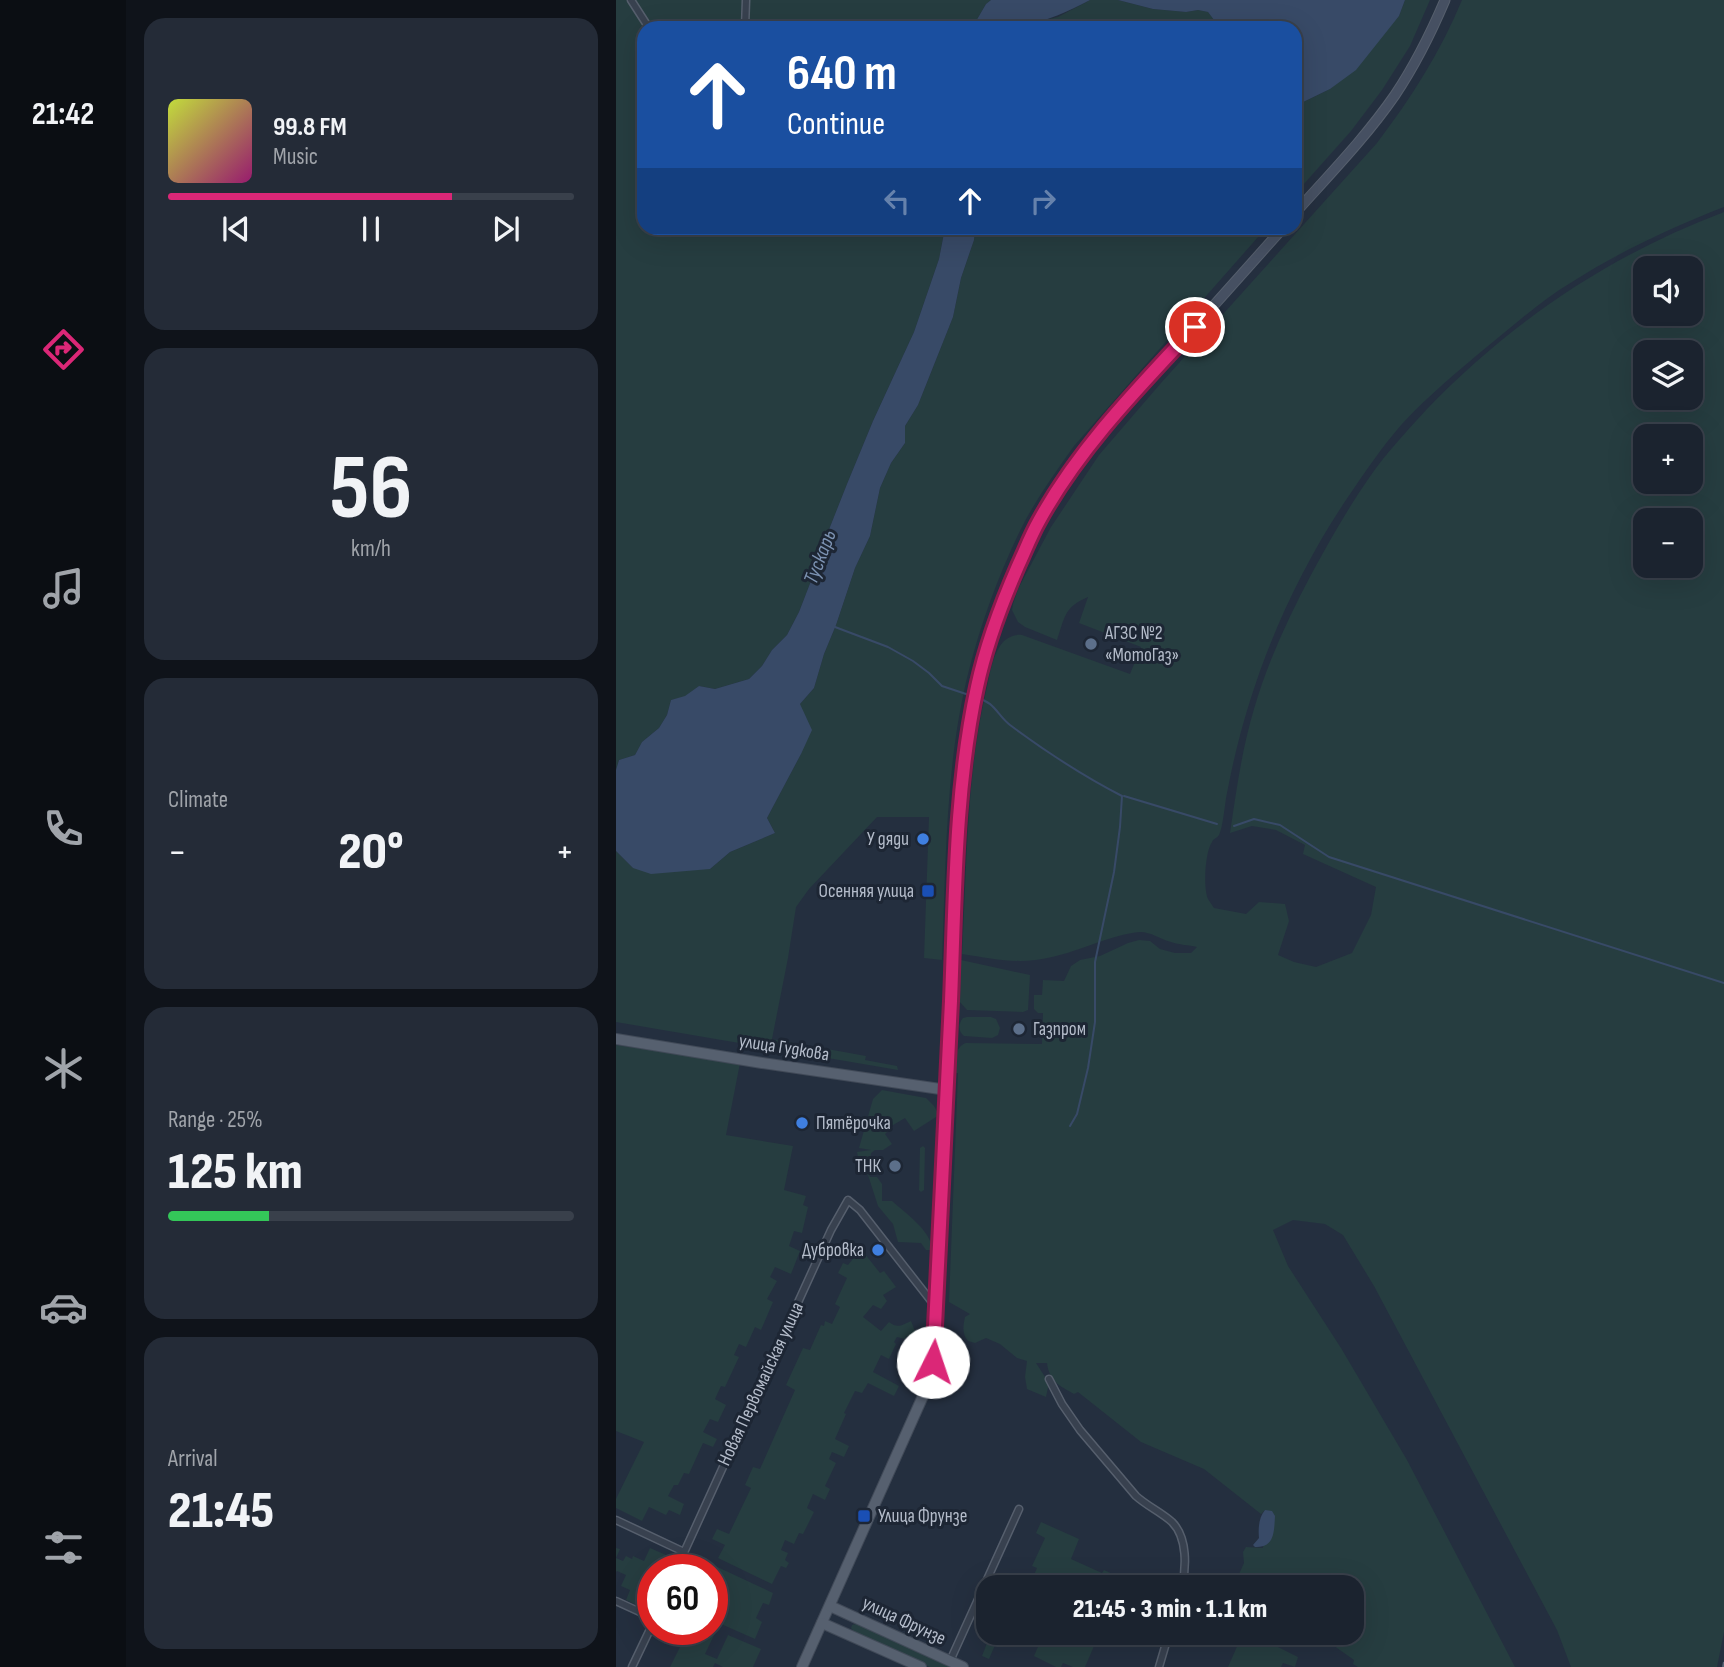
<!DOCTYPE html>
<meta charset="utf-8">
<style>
body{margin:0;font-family:"Sofia Sans Condensed",sans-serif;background:#242b37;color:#f1f3f6;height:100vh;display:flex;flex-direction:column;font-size:26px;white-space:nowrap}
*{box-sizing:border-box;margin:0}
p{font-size:23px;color:#a0a4aa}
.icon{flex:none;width:38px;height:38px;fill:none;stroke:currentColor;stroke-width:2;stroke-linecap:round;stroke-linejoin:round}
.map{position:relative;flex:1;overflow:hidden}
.sheet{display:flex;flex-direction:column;gap:18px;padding:18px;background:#0f131a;width:490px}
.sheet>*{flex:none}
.banner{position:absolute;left:21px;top:21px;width:665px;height:214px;border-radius:21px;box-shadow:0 7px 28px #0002,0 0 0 2px #39404b;background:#1a4fa0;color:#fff;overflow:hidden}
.buttons{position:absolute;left:1017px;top:256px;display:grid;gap:14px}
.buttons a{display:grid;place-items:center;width:70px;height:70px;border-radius:14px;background:#1b232f;box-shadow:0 7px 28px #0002,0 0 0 2px #39404b;font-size:35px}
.speed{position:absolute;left:21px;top:1554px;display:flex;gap:14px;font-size:35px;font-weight:700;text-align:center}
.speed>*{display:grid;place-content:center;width:91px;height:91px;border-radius:50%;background:#1b232f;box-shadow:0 7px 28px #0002,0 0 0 2px #39404b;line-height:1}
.speed .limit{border:10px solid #d22;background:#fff;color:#111}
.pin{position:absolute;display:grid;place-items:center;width:60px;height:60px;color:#fff;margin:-30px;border:4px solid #fff;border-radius:50%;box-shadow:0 2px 7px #0007}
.me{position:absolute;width:77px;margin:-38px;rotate:4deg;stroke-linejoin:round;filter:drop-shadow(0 0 5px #0008)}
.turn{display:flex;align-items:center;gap:24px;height:147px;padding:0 35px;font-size:32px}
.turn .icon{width:91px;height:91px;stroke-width:2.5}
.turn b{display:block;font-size:49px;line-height:60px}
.lanes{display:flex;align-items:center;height:66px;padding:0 35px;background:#0003;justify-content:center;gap:35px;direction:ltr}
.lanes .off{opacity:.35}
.big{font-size:52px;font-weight:800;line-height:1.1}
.sheet .tile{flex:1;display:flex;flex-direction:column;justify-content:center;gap:10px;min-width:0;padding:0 24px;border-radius:21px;background:#242b37}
.sheet .dial{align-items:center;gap:0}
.dial b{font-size:91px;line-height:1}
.song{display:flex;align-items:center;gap:21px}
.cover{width:84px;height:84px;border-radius:10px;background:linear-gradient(135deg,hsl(70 70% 55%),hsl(320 70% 35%))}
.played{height:7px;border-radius:4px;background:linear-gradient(90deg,#db2777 70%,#39404b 70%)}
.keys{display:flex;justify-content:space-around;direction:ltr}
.heat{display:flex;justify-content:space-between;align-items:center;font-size:38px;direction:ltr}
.charge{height:10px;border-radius:5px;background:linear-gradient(90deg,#34c759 25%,#39404b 0)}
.trip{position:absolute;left:360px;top:1575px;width:388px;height:70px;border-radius:21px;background:#1b232f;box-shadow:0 7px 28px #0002,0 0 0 2px #39404b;font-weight:800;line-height:70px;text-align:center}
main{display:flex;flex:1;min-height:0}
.tabs{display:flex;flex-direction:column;width:126px;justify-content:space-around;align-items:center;background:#0b0e13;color:#a0a4aa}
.tabs .icon{width:49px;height:49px}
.tabs .selected{color:#db2777}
.tabs b{font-size:32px;color:#f1f3f6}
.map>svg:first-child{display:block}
</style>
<main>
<nav class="tabs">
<b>21:42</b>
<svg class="icon selected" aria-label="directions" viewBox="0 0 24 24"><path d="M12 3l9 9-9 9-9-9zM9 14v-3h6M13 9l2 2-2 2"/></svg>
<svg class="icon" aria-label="music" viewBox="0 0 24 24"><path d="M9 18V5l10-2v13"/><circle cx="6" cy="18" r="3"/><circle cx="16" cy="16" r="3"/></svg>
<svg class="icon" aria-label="phone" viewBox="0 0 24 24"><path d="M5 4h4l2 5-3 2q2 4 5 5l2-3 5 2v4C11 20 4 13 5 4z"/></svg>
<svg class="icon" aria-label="climate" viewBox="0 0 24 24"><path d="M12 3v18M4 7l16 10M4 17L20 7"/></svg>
<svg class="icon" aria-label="car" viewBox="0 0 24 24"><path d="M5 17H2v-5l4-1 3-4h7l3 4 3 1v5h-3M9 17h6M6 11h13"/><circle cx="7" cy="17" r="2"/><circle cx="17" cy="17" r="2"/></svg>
<svg class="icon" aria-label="filters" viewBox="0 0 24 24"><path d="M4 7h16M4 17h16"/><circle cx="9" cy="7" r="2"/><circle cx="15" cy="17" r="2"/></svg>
</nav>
<section class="sheet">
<div class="tile">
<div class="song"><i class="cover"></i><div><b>99.8 FM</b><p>Music</p></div></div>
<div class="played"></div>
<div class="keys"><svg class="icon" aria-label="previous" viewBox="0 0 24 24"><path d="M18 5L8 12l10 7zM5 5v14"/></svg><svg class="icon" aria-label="pause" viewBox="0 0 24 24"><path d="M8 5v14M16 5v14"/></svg><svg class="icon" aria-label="next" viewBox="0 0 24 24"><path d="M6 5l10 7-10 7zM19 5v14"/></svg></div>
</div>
<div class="tile dial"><b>56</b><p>km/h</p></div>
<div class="tile"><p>Climate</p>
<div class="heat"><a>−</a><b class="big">20°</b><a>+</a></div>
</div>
<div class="tile"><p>Range · 25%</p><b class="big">125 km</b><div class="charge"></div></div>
<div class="tile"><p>Arrival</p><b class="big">21:45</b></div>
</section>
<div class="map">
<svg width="1108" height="1667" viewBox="0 0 1108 1667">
<rect width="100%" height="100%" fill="#242f3f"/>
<g fill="#263d40" fill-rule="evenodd">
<polygon points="0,0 375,0 370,4 356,28 28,28 28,228 329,228 323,259 298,332 257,421 231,484 212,532 213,544 205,555 183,612 171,635 156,650 146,666 133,679 99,689 83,686 69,697 55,700 51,715 43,728 26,742 19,755 3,760 0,770"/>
<polygon points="474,0 502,0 537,9 570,12 582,10 592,12 604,28 405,28 416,23 442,17"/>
<polygon points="789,0 814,0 794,46 766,90 735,131 679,194 679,106 714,89 783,16"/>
<path d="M 846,0 L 1108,0 L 1108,207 C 1056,227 1003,252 956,282 C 926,300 899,324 872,346 C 842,371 813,395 786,424 C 766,447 749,472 732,497 C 672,586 631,687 611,793 C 609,802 607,828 603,835 C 601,838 597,839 596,842 C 589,852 587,888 592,899 C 594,902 596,905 598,908 L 630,914 L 643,902 L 669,904 L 673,921 L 662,955 L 678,962 L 700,967 L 736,953 L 755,915 L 760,887 L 687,854 L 689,845 L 660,830 L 636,826 L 614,833 C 620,792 626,749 638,709 C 652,661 673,616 696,573 C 714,540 732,508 753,478 C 770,453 791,431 811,409 C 896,321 994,255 1108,212 L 1108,1632 L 1101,1667 L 955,1667 L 941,1630 L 758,1286 L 727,1235 L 709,1224 L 677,1220 L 657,1230 L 672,1266 L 725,1348 L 791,1460 L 899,1667 L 742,1667 L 737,1664 L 738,1660 L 714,1643 L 715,1639 L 707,1636 L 703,1643 L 680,1633 L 737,1633 L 737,1587 L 627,1587 L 619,1583 L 628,1563 L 627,1552 L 630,1547 L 647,1548 L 649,1510 L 645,1514 L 588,1469 L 525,1442 L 462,1392 L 458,1394 C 444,1386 433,1381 431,1363 L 420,1363 L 433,1383 L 430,1397 L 411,1389 L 409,1377 L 411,1361 L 401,1358 L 384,1344 L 370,1338 L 359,1343 L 352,1341 C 346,1334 347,1326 349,1317 L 354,1314 L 333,1302 L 342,1073 L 339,1073 C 340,1061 338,1047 350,1043 L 426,1044 L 427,1013 L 422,1013 L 418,1009 L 418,995 L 426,995 L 427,980 L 448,981 L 455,966 L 464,960 L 484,956 L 512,943 L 523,940 L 534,941 L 544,949 L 559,953 L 575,953 L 581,947 C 573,945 563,945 555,942 C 544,939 535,932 524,932 C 497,934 464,951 436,957 C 404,965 378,959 346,954 C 351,867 350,773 371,687 C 374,673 376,658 384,646 C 389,638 397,634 406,635 L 514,674 L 525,647 L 463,623 L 472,597 C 448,607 449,617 441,640 L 409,627 L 402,622 L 396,610 L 397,604 L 402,589 L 435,527 L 483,455 L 545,383 L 761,143 C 795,98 824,53 846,0 ZM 1029,268 L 1074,268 L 1074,313 L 1029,313 ZM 1029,352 L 1074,352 L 1074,397 L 1029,397 ZM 1029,436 L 1074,436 L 1074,481 L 1029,481 ZM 1029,520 L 1074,520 L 1074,565 L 1029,565 Z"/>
<path d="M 359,228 L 650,228 L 458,446 C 441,470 423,495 409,521 C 386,565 365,622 353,670 C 329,764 330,864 326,960 L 308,958 L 313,817 L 261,817 L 193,889 L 180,907 L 172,958 L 156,1039 L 250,1056 L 249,1060 L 281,1066 L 282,1070 L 0,1022 L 0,851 L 17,868 L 94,869 L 114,852 L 159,833 L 151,818 L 185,754 L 184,704 L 198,688 L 208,654 L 220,625 L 239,568 L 254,536 L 264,488 L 275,463 L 289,443 L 289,426 L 302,405 L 337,317 L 345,278 L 358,240 Z"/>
<polygon points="345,960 414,975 412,1010 407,1012 351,1010 343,1001"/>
<path d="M 351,1017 L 375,1017 L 380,1019 L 384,1028 L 382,1035 L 376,1038 L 348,1036 C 342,1031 342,1024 347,1018 Z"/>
<polygon points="0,1045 124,1063 110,1135 177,1146 168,1190 190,1196 187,1205 192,1207 186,1233 178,1231 173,1246 184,1251 175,1274 159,1267 154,1277 161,1281 151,1299 157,1302 145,1330 139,1327 130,1347 123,1344 118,1355 123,1357 109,1387 105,1386 99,1399 110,1405 102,1422 94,1419 87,1432 101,1439 97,1447 87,1443 73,1474 68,1473 62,1485 58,1485 52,1496 68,1504 64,1515 53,1510 50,1515 33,1507 26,1521 0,1508 0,1499 28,1442 0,1431"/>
<path d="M 266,1090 L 310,1098 L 318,1106 L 322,1113 L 320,1117 L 298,1131 L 289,1118 L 272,1128 L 272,1131 L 269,1134 L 276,1144 L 267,1150 L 259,1150 L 255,1153 L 253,1175 L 254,1177 L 261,1177 L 266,1184 L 266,1201 L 276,1201 C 289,1213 316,1231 316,1250 L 310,1250 L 305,1243 L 282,1242 L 277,1224 L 262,1206 L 252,1175 L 245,1172 L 241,1152 L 255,1150 L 243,1148 L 257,1099 Z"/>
<polygon points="307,1146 309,1148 308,1190 305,1192 303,1190 304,1148"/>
<path d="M 245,1249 L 264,1273 L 268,1271 L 280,1287 L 267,1295 L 271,1301 L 265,1309 L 257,1305 L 247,1317 L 265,1331 L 273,1322 C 282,1329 286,1325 295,1321 L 301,1336 L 301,1340 L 290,1336 L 289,1339 L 281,1337 L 278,1342 L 280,1344 L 273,1359 L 265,1355 L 257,1372 L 283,1386 L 278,1396 L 252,1383 L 246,1393 L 239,1391 L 228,1413 L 230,1414 L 219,1439 L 233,1446 L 228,1457 L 216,1452 L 213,1459 L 220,1463 L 209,1486 L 214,1489 L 209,1500 L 197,1494 L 191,1508 L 198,1512 L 187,1534 L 183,1533 L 178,1544 L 169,1540 L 165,1550 L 172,1553 L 169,1560 L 173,1563 L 170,1568 L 165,1566 L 156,1584 L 102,1558 L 109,1545 L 96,1539 L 101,1529 L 113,1534 L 135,1488 L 129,1485 L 137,1467 L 144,1469 L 179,1390 L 170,1385 L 187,1348 L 194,1350 L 205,1325 L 208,1326 L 209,1321 L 216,1324 L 224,1307 L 219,1304 L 231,1278 L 222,1273 L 227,1263 L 232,1265 Z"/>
<polygon points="327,1339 353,1353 350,1359 328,1348 327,1346"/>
<polygon points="425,1522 463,1539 455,1559 486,1573 488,1570 501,1576 497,1587 467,1587 447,1578 443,1587 399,1587 402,1582 413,1586 421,1568 416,1566 429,1538 420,1533"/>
<polygon points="0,1548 4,1549 0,1558 7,1561 10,1556 16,1559 17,1556 28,1561 34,1548 50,1555 46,1565 48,1566 47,1570 37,1570 34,1580 36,1582 34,1587 35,1589 31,1598 27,1597 23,1606 10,1600 14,1590 5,1586 10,1575 1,1571 0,1572"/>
<polygon points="95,1564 157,1593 153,1605 147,1603 140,1618 146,1622 139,1639 96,1620 96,1570 93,1570"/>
<polygon points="239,1624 243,1625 335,1667 314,1667 239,1633 235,1628 236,1625"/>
<polygon points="96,1627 101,1629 89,1654 101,1659 112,1635 145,1649 137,1667 107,1667 99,1663 97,1667 54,1667 64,1647 50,1640 55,1629 96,1629"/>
<polygon points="375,1633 408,1633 403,1645 383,1636 373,1659 366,1656"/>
<polygon points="428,1633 493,1633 490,1642 481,1639 469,1667 457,1667 447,1663 445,1667 440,1667 418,1656"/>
<polygon points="627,1633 636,1633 636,1634 682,1657 679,1667 667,1663 665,1667 612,1667"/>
</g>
<g fill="#384a67">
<path d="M 375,0 L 474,0 C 452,12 431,20 407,27 C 393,31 371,28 356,28 L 370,4 Z"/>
<polygon points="502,0 789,0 783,16 740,70 714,89 679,106 679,28 604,28 592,12 582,10 570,12 537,9"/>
<polygon points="329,228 359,228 358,240 345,278 337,317 302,405 289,426 289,443 275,463 264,488 254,536 239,568 220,625 208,654 198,688 184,704 196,730 185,754 151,818 159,833 114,852 94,869 35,874 17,868 0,851 0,770 3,760 19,755 26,742 43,728 51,715 55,700 69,696 83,686 99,689 133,679 146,666 156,650 171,635 183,612 205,555 213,545 212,532 231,484 257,421 298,332 323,259"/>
<path d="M 649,1510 L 656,1511 L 659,1516 C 658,1531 659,1548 639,1547 L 637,1545 L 643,1538 C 642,1528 643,1517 649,1510 Z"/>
</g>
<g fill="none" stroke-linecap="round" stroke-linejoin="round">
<g stroke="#384a67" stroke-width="2">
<polyline points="219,627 272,647 297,661 313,673 326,686 356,696"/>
<path d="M 361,698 C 379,702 381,715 394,725 C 429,751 467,776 506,796 L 504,827 L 498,872 L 479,962 L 479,1022 L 472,1068 L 461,1114 L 454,1126"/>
<polyline points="508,796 601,824"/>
<polyline points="618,826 638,819 664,825 713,857 1108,983"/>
</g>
<g stroke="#565f6d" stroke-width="9">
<g id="street">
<polyline points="15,0 33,28"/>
<polyline points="129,28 130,0"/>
<path d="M 433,1379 L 446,1404 L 464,1430 L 520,1496 C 531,1506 545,1512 556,1522 C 572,1538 570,1568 566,1587"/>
<polyline points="0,1520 68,1552"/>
<polyline points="60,1570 215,1230 232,1200 244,1210 319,1306"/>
<polyline points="0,1601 37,1618"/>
<polyline points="334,1661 403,1509"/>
<polyline points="16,1667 37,1623"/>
<polyline points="543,1667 553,1633"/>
</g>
</g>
<g stroke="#565f6d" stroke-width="11">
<g id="secondary">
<path d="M 679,213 C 713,175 750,137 779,95 C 799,65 815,33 829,0"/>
<polyline points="331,1090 343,834 350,753 361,684 380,621 421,523 449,478 499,416 667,228"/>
</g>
</g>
<g stroke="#414a58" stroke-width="12">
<g id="primary">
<path d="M 0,1039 L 146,1063 L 331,1090 C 330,1147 325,1205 322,1262 C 320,1307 321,1354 307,1396 L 186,1667"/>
<polyline points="214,1606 347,1667"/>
<polyline points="206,1623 305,1667"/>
</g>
</g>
<use href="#street" stroke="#38414f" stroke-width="6"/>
<use href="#secondary" stroke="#465062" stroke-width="9"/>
<use href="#primary" stroke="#56606f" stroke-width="10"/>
<polyline stroke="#5a6576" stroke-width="2" stroke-dasharray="7 7" stroke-linecap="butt" points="1107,1667 1108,1662"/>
</g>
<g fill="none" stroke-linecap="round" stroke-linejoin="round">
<g stroke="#8e194d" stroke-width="18">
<path id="route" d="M 317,1362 C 324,1242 329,1122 335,1001 C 339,899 339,787 361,687 C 370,645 385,605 402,566 C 409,551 415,535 423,521 C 463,448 523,387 579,327"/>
</g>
<use href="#route" stroke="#db2777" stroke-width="12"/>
</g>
<g fill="#5c6f8a" stroke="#1d2634" stroke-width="2.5">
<circle cx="475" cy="644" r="7"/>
<circle cx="403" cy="1029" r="7"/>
<circle cx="279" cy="1166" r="7"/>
</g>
<g fill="#3f7fe0" stroke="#1d2634" stroke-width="2.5">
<circle cx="307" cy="839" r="7"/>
<circle cx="186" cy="1123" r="7"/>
<circle cx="262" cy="1250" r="7"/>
</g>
<g fill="#1a4fb4" stroke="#1d2634" stroke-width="2.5">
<rect x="305" y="884" width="14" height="14" rx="3.5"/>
<rect x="241" y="1509" width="14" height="14" rx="3.5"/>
</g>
<g text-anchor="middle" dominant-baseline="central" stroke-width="6" stroke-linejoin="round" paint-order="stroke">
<g font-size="19" fill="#b4bcca" stroke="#1d2634" text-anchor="start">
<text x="489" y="633">АГЗС №2<tspan x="489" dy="22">«МотоГаз»</tspan></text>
<text x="293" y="839" text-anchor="end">У дяди</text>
<text x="298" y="891" text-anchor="end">Осенняя улица</text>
<text x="417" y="1029">Газпром</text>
<text x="200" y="1123">Пятёрочка</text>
<text x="265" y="1166" text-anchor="end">ТНК</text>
<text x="248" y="1250" text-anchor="end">Дубровка</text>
<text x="262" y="1516">Улица Фрунзе</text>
</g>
<g font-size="19" fill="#b4bcca" stroke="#1d2634">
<text transform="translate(168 1048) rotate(9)">улица Гудкова</text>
<text transform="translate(145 1384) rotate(-65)">Новая Первомайская улица</text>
<text transform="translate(288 1621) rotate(25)">улица Фрунзе</text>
</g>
<g font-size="21" font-style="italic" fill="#7c92b2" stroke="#1d2634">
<text transform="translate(204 557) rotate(-69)">Тускарь</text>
</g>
</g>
</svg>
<div class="buttons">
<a><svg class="icon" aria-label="sound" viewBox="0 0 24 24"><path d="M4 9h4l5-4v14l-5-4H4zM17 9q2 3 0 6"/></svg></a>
<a><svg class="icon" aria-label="layers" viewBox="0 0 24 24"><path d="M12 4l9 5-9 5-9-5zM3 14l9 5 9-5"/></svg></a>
<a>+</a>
<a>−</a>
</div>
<div class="speed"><div class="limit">60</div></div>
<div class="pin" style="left:579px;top:327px;background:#d93025"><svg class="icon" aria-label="arrive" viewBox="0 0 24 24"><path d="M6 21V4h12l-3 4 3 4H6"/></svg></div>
<svg class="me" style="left:317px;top:1362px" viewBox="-20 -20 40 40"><circle r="19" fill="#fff"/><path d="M0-13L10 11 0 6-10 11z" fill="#db2777"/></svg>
<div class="trip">21:45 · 3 min · 1.1 km</div>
<div class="banner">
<div class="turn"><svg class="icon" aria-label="ahead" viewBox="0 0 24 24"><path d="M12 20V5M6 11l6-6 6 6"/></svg><div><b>640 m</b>Continue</div></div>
<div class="lanes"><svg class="icon off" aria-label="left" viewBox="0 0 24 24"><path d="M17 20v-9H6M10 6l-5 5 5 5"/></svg><svg class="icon" aria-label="ahead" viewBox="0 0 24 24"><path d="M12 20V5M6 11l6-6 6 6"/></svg><svg class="icon off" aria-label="right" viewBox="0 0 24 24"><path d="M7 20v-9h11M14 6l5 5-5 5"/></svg></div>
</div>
</div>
</main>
